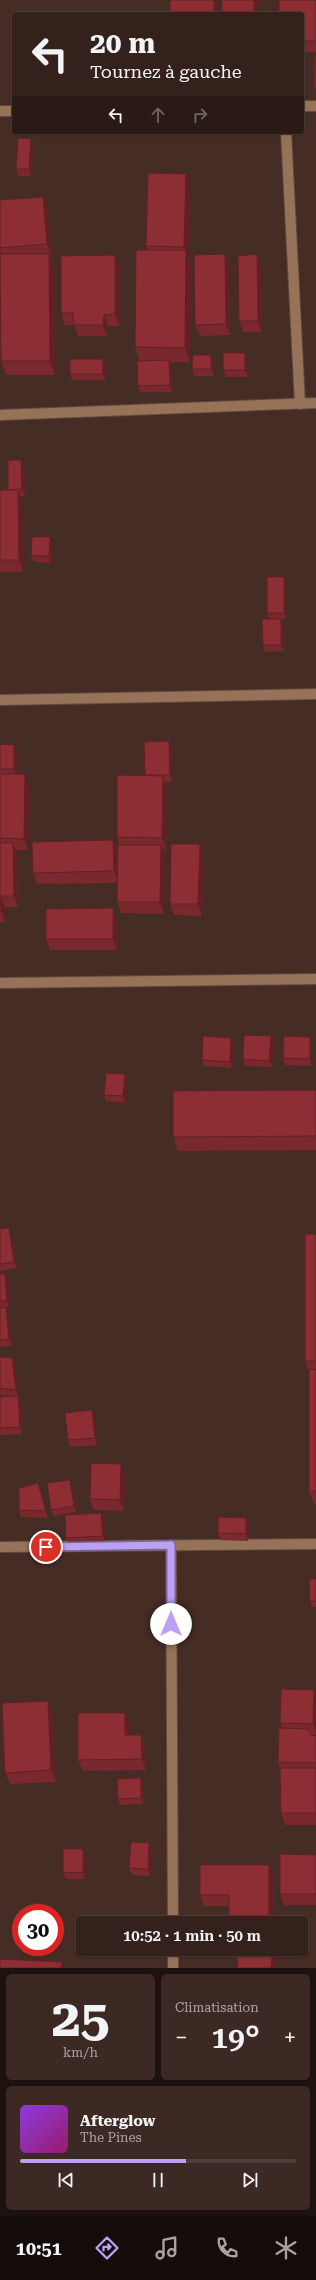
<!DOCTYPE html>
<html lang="fr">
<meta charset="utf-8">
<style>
body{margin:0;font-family:"Roboto Serif",serif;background:#3c2924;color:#f1f3f6;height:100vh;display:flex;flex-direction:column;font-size:15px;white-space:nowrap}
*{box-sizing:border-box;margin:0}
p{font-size:13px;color:#a9a3a3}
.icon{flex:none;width:22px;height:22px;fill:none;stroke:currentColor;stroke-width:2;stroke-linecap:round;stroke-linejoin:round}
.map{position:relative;height:1968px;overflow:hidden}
.sheet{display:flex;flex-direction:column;gap:6px;padding:6px;background:#1d120f;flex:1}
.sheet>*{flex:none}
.banner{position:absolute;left:12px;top:12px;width:292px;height:122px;border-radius:4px;box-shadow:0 1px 3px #0004,0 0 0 1px #4e3e3a;background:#34211b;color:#f1f3f6;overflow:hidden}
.speed{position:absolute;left:12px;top:1904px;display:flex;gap:8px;font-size:20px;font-weight:700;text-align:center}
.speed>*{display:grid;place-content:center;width:52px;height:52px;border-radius:50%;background:#34211b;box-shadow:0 1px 3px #0004,0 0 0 1px #4e3e3a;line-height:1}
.speed .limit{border:6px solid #d22;background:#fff;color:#111}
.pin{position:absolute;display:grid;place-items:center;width:34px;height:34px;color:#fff;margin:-17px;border:2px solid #fff;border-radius:50%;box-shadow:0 1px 4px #0007}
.me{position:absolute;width:44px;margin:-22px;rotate:0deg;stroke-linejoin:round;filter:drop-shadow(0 0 3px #0008)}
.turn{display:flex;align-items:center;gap:14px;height:84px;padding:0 12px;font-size:18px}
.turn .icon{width:52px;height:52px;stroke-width:2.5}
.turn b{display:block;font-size:28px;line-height:34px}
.lanes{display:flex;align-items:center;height:38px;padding:0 12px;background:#0003;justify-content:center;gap:20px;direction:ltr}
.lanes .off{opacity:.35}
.big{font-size:30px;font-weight:600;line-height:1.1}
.sheet .widget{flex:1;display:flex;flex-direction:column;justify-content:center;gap:6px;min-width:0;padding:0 14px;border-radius:6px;background:#3c2924}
.sheet .dial{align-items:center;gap:0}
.dial b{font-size:52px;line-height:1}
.song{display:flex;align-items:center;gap:12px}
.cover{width:48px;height:48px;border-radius:6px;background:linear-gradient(135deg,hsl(270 70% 55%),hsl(320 70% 35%))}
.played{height:4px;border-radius:2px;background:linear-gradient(90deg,#bca0f2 60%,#4e3e3a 60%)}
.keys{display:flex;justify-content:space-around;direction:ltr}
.heat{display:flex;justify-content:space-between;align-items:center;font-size:22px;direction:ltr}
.sheet .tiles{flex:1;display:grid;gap:6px;grid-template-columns:1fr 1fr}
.widget:last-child{grid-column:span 2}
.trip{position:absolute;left:76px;top:1916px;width:232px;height:40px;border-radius:4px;background:#34211b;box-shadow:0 1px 3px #0004,0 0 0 1px #4e3e3a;font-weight:600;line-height:40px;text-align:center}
.menu{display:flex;height:64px;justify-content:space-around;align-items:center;background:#150d0b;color:#a9a3a3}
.menu .icon{width:28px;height:28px}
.menu .active{color:#bca0f2}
.menu b{font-size:18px;color:#f1f3f6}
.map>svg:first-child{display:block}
</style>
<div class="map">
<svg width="316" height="1968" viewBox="0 0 316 1968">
<rect width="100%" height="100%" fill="#452c24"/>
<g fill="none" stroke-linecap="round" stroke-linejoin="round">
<g stroke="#624a43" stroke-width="12">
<g id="minor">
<polyline points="302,106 316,106"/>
<polyline points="0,111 14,111"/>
<polyline points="286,132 300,404"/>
<polyline points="0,415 316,403"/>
<polyline points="0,700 316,694"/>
<polyline points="0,983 316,979"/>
<polyline points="171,1545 173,1923"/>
<polyline points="0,1547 316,1544"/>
<polyline points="173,1949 173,1968"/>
</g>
</g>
<use href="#minor" stroke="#957258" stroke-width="10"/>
</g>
<g fill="#79282d">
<polygon points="316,0 316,52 302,52 302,14"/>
<polygon points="31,139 33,145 31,176 19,176 16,169"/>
<polygon points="190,185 188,258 191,264 190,362 170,362 171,366 172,392 140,392 138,386 140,361 135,347 148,250 146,246"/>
<polygon points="43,197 47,208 51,256 50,256 54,268 55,375 6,375 1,361 0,200"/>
<polygon points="225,254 229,265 230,335 200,336 195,325"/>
<polygon points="261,266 262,332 243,332 239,321"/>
<polygon points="119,267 119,326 108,326 107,336 78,336 74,325 65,325 61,313"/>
<polygon points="103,359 105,366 106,380 72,380 70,374"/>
<polygon points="247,359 248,377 226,377 223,370"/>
<polygon points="214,362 214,376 195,376 192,369"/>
<polygon points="21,460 24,467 25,496 20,496 22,501 23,572 0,572 0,490 8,490"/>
<polygon points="52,544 51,563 34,562 31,556"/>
<polygon points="284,577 286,584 286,619 281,619 283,626 284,651 265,652 263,645 270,619 267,613"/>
<polygon points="0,744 17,751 16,774 25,774 29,786 28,850 15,850 17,854 18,907 5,907 5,922 0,922"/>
<polygon points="172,747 172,782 165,782 167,787 166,849 162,849 165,857 164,914 121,913 117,902 117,883 37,884 33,873 113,840 117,852 119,845 117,837 145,776"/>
<polygon points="200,844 204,856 202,916 174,915 170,904"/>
<polygon points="117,919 117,950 50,950 46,939"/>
<polygon points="271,1036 273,1043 272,1067 245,1066 243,1059"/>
<polygon points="310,1037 312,1044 312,1066 285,1065 283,1058"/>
<polygon points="234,1044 232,1068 204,1066 202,1060"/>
<polygon points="125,1074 127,1081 125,1103 106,1101 104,1095"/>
<polygon points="316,1090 316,1150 178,1151 173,1137"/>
<polygon points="0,1229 11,1235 17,1268 0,1271"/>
<polygon points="316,1234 316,1504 314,1504 309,1491 309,1371 305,1361"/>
<polygon points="0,1274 8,1280 9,1307 0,1308"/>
<polygon points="0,1308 8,1314 12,1346 0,1347"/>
<polygon points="0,1357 12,1358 15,1365 18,1396 21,1403 22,1434 0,1435 0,1397 13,1396 0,1395"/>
<polygon points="92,1410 94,1417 97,1445 70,1447 68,1440"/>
<polygon points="125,1475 124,1511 94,1510 90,1499"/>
<polygon points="38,1483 48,1518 21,1517 19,1510"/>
<polygon points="72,1486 76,1512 54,1516 51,1510"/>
<polygon points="246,1518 249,1525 248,1541 220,1540 218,1533"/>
<polygon points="104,1520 105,1542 68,1544 66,1538"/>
<polygon points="316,1579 316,1607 312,1607 310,1601"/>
<polygon points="316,1695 316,1735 311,1735 316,1736 316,1825 285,1825 281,1813 280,1768 278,1762 282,1728 280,1723"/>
<polygon points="52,1712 56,1782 10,1784 5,1773"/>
<polygon points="125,1713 129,1724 129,1735 141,1735 145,1746 146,1770 83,1771 78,1760"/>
<polygon points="143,1785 144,1804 120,1805 118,1799"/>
<polygon points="149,1843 152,1849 150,1876 132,1875 129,1868"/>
<polygon points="83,1849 85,1855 85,1879 66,1879 63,1873"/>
<polygon points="316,1855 316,1905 284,1905 280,1894"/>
<polygon points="269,1865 274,1876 273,1923 231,1923 229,1919 229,1906 204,1906 200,1895"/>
</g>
<g fill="#632024">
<rect x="214" y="0" width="4" height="14"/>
<polygon points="254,0 259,0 258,14 254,14"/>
<polygon points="31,139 33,145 31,176 29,169"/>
<polygon points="186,174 190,185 188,258 191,264 190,362 185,348 186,250 184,247"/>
<polygon points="43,197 47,208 51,256 47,244"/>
<polygon points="49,254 54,268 55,375 50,361"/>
<polygon points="225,254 229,265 230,335 226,324"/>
<polygon points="257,254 261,266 262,332 258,321"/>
<polygon points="115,255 119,267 119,326 115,314"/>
<polygon points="104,315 108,326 107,336 103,325"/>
<polygon points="245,353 247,359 248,377 245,370"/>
<polygon points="211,355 214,362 214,376 211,369"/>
<polygon points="103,359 105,366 106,380 103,374"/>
<polygon points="169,360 171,366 172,392 170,385"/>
<polygon points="21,460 24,467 25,496 22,489"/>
<polygon points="18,490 22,501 23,572 19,560"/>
<polygon points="50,537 52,544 51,563 49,556"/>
<polygon points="284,577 286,584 286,619 284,613"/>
<polygon points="281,619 283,626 284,651 281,645"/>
<polygon points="169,741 172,747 172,782 170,775"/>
<polygon points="14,745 17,751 16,776 14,769"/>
<polygon points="25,774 29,786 28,850 24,839"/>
<polygon points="163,776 167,787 166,849 162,838"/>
<polygon points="113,840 117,852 118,883 114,871"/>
<polygon points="13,843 17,854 18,907 14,896"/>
<polygon points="200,844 204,856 202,916 198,904"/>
<polygon points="161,845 165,857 164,914 160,902"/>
<polygon points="1,896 5,907 5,922 1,911"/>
<polygon points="113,908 117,919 117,950 113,939"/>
<polygon points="271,1036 273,1043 272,1067 269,1061"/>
<polygon points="310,1037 312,1044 312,1066 310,1059"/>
<polygon points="231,1038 234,1044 232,1068 230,1062"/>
<polygon points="125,1074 127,1081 125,1103 123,1096"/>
<polygon points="9,1228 11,1235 17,1268 14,1262"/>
<polygon points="5,1274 8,1280 9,1307 7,1300"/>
<polygon points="6,1307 8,1314 12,1346 9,1339"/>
<polygon points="12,1358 15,1365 18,1397 16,1390"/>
<polygon points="18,1396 21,1403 22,1434 20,1427"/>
<polygon points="92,1410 94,1417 97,1445 95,1438"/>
<polygon points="121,1464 125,1475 124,1511 120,1500"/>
<polygon points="70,1480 72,1486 76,1512 74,1506"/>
<polygon points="38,1483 41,1489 48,1518"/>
<polygon points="101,1513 104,1520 105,1542 103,1536"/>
<polygon points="246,1518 249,1525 248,1541 246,1534"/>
<polygon points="314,1690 316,1695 316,1732 313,1724"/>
<polygon points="48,1701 52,1712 56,1782 51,1770"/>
<polygon points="125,1713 129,1724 129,1746 125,1735"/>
<polygon points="141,1735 145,1746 146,1770 142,1759"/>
<polygon points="141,1778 143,1785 144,1804 141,1798"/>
<polygon points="149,1843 152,1849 150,1876 148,1869"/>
<polygon points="83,1849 85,1855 85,1879 83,1872"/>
<polygon points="269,1865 274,1876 273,1923 271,1923 269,1920"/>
<polygon points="273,1949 276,1949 277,1952 276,1968 271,1968"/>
<polygon points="62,1962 64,1968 61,1968"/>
</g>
<g fill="#8d2e34" stroke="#632024">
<rect x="170" y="0" width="44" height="14"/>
<rect x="222" y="0" width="32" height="14"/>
<polygon points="279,0 316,0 316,41 302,41 302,14 279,14"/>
<polygon points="315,55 316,55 316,88 314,88"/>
<polygon points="18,138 31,139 29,169 16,169"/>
<polygon points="148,173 186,174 184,247 146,246"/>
<polygon points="43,197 47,244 0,248 0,200"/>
<polygon points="136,250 186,250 185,348 135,347"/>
<polygon points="0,254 49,254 50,361 1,361"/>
<polygon points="225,254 226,324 195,325 194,255"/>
<polygon points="257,254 258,321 239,321 238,256"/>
<polygon points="115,255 115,314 104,315 103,325 74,325 73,313 61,313 61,256"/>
<rect x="223" y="353" width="22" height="17"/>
<polygon points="193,355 211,355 211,369 192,369"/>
<rect x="70" y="359" width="33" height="15"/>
<polygon points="169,360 170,385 138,386 137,361"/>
<polygon points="8,460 21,460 22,489 8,490"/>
<polygon points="0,490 18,490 19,560 0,560"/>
<polygon points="32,537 50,537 49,556 31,556"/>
<rect x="267" y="577" width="17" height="36"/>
<polygon points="262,619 281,619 281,645 263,645"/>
<polygon points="169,741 170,775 145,775 144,742"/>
<polygon points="0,744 14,745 14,769 0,769"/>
<polygon points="0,774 25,774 24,839 0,838"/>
<polygon points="117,775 163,776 162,838 117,837"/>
<polygon points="113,840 114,871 33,873 32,842"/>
<polygon points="0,843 13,843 14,896 1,896 1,911 0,911"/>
<polygon points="171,844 200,844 198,904 170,904"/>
<polygon points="118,845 161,845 160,902 117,902"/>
<polygon points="113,908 113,939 46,939 46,909"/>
<polygon points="244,1035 271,1036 269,1061 243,1059"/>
<polygon points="203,1036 231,1038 230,1062 202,1060"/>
<polygon points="284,1036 310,1037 310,1059 283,1058"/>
<polygon points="106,1073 125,1074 123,1096 104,1095"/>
<polygon points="316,1090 316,1136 173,1137 173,1091"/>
<polygon points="9,1228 14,1262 0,1264 0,1229"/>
<rect x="305" y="1234" width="11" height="127"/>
<polygon points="0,1274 5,1274 7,1300 0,1301"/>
<polygon points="6,1307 9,1339 0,1340 0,1308"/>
<polygon points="0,1357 12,1358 16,1390 0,1388"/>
<polygon points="309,1369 316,1370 316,1491 309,1491"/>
<polygon points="18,1396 20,1427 0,1428 0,1397"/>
<polygon points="92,1410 95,1438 68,1440 65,1413"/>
<polygon points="91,1463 121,1464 120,1500 90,1499"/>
<polygon points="70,1480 74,1506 51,1510 47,1483"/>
<polygon points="38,1483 46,1511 19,1510 19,1488"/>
<polygon points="101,1513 103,1536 66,1538 65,1515"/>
<polygon points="218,1517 246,1518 246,1534 218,1533"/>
<polygon points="309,1579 316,1579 316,1601 310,1601"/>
<polygon points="281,1689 314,1690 313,1724 280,1723"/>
<polygon points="48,1701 51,1770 5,1773 2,1703"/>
<polygon points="78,1713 125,1713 125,1735 141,1735 142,1759 78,1760"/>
<polygon points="279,1728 308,1729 311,1735 316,1736 316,1763 278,1762"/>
<polygon points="280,1768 316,1768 316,1813 281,1813"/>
<polygon points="141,1778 141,1798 118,1799 117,1779"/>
<polygon points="131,1842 149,1843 148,1869 129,1868"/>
<polygon points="63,1849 83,1849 83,1872 63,1873"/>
<polygon points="280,1854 316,1855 316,1894 280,1894"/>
<polygon points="200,1865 269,1865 269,1920 229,1919 229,1895 200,1895"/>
<polygon points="238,1949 273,1949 271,1968 237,1968"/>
<polygon points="0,1959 62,1962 61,1968 0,1968"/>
</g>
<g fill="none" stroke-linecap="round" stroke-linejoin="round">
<g stroke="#7a689d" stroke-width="10">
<polyline id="route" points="46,1547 171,1545 171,1624"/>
</g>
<use href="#route" stroke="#bca0f2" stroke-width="7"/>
</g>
</svg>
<div class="speed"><div class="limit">30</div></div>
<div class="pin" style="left:46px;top:1547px;background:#d93025"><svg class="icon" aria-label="arrive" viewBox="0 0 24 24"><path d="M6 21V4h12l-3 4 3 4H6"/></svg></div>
<svg class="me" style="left:171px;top:1624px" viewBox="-20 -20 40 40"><circle r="19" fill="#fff"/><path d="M0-13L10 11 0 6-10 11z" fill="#bca0f2"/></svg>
<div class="trip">10:52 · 1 min · 50 m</div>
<div class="banner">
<div class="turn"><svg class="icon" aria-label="left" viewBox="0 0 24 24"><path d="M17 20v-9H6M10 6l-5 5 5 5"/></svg><div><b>20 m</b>Tournez à gauche</div></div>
<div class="lanes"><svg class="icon" aria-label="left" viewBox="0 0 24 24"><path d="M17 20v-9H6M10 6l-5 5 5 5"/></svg><svg class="icon off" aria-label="ahead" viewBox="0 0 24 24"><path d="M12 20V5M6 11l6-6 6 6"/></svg><svg class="icon off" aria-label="right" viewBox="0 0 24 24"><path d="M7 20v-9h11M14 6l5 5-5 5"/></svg></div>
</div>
</div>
<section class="sheet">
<div class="tiles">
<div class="widget dial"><b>25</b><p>km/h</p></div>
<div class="widget"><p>Climatisation</p>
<div class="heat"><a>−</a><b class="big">19°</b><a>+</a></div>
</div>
<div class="widget">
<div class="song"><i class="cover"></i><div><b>Afterglow</b><p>The Pines</p></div></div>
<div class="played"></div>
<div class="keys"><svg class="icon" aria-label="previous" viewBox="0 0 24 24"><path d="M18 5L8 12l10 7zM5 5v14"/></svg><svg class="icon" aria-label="pause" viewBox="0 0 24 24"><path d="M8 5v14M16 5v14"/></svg><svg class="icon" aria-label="next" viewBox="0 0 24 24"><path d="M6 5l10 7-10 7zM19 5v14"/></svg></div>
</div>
</div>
</section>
<nav class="menu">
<b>10:51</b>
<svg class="icon active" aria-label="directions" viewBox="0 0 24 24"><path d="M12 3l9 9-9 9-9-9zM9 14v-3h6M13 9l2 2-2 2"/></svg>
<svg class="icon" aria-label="music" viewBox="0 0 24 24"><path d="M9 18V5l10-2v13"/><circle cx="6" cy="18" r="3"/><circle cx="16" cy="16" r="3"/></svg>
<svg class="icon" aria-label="phone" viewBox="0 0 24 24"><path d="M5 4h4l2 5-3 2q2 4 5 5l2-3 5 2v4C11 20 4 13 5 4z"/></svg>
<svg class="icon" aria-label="climate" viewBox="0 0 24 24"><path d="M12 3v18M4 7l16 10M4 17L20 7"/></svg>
</nav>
